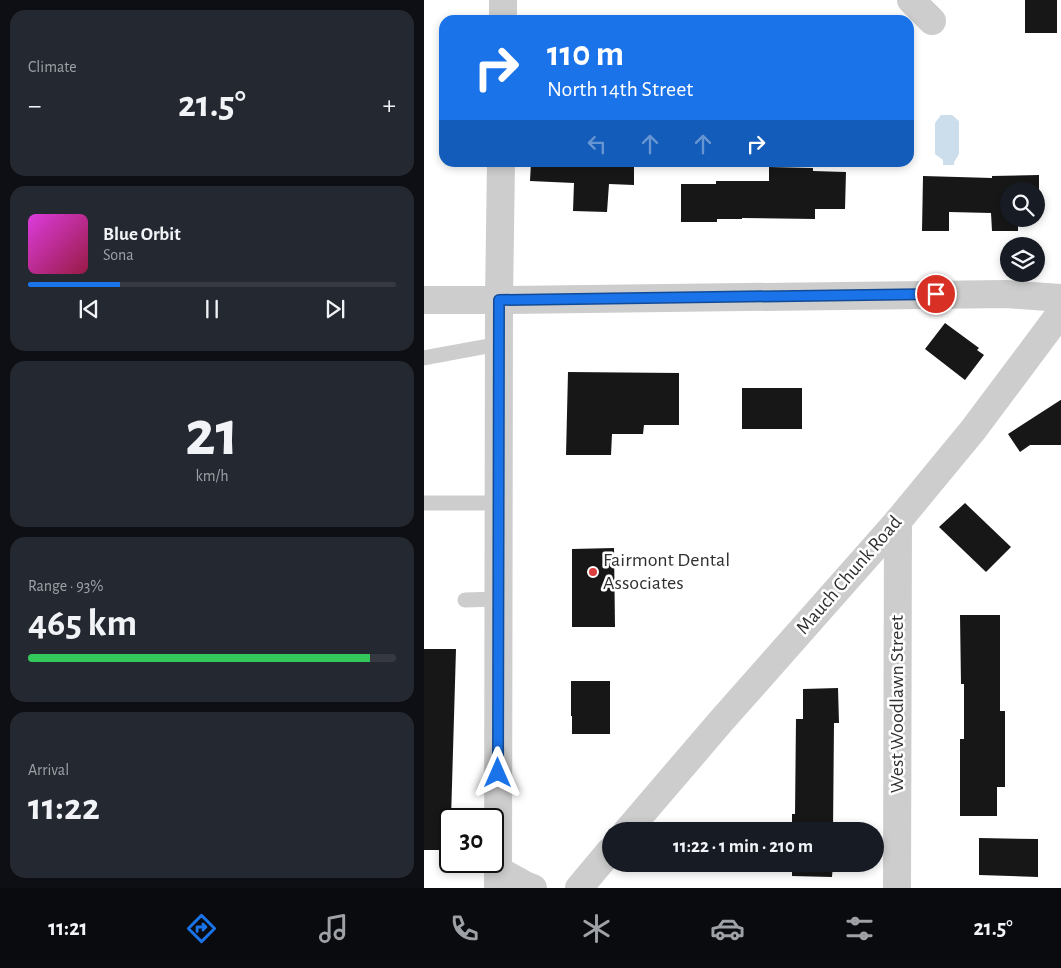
<!DOCTYPE html>
<meta charset="utf-8">
<style>
body{margin:0;font-family:"Alegreya Sans",sans-serif;background:#242831;color:#f1f3f6;height:100vh;display:flex;flex-direction:column;font-size:19px;white-space:nowrap}
*{box-sizing:border-box;margin:0}
p{font-size:16px;color:#9ea1a6}
.icon{flex:none;width:28px;height:28px;fill:none;stroke:currentColor;stroke-width:2;stroke-linecap:round;stroke-linejoin:round}
.map{position:relative;flex:1;overflow:hidden}
.side{display:flex;flex-direction:column;gap:10px;padding:10px;background:#0d0f14;width:424px}
.side>*{flex:none}
.top-card{position:absolute;left:15px;top:15px;width:475px;height:152px;border-radius:15px;box-shadow:0 2px 8px #0003;background:#1a73e8;color:#fff;overflow:hidden}
.fabs{position:absolute;left:576px;top:182px;display:grid;gap:10px}
.fabs a{display:grid;place-items:center;width:45px;height:45px;border-radius:50%;background:#171b24;box-shadow:0 2px 8px #0003;font-size:25px}
.speed{position:absolute;left:15px;top:808px;display:flex;gap:10px;font-size:25px;font-weight:700;text-align:center}
.speed>*{display:grid;place-content:center;width:65px;height:65px;border-radius:50%;background:#171b24;box-shadow:0 2px 8px #0003;line-height:1}
.speed .limit{border:2px solid #111;border-radius:8px;background:#fff;color:#111}
.pin{position:absolute;display:grid;place-items:center;width:42px;height:42px;color:#fff;margin:-21px;border:2px solid #fff;border-radius:50%;box-shadow:0 1px 5px #0007}
.me{position:absolute;width:55px;margin:-28px;rotate:0deg;stroke-linejoin:round;filter:drop-shadow(0 0 4px #0008)}
.turn{display:flex;align-items:center;gap:18px;height:105px;padding:0 25px;font-size:22px}
.turn .icon{width:65px;height:65px;stroke-width:2.5}
.turn b{display:block;font-size:35px;line-height:42px}
.lanes{display:flex;align-items:center;height:48px;padding:0 25px;background:#0003;justify-content:center;gap:25px;direction:ltr}
.lanes .off{opacity:.35}
.big{font-size:38px;font-weight:600;line-height:1.1}
.side .tile{flex:1;display:flex;flex-direction:column;justify-content:center;gap:8px;min-width:0;padding:0 18px;border-radius:15px;background:#242831}
.side .dial{align-items:center;gap:0}
.dial b{font-size:65px;line-height:1}
.song{display:flex;align-items:center;gap:15px}
.cover{width:60px;height:60px;border-radius:8px;background:linear-gradient(135deg,hsl(300 70% 55%),hsl(340 70% 35%))}
.played{height:5px;border-radius:2px;background:linear-gradient(90deg,#1a73e8 25%,#363941 25%)}
.keys{display:flex;justify-content:space-around;direction:ltr}
.heat{display:flex;justify-content:space-between;align-items:center;font-size:28px;direction:ltr}
.charge{height:8px;border-radius:4px;background:linear-gradient(90deg,#34c759 93%,#363941 0)}
.trip{position:absolute;left:178px;top:822px;width:282px;height:50px;border-radius:25px;background:#171b24;box-shadow:0 2px 8px #0003;font-weight:600;line-height:50px;text-align:center}
.tabs{display:flex;height:80px;justify-content:space-around;align-items:center;background:#090b0e;color:#9ea1a6}
.tabs .icon{width:35px;height:35px}
.tabs .active{color:#1a73e8}
.tabs b{font-size:22px;color:#f1f3f6}
main{display:flex;flex:1;min-height:0}
.map>svg:first-child{display:block}
</style>
<main>
<section class="side">
<div class="tile"><p>Climate</p>
<div class="heat"><a>−</a><b class="big">21.5°</b><a>+</a></div>
</div>
<div class="tile">
<div class="song"><i class="cover"></i><div><b>Blue Orbit</b><p>Sona</p></div></div>
<div class="played"></div>
<div class="keys"><svg class="icon" aria-label="previous" viewBox="0 0 24 24"><path d="M18 5L8 12l10 7zM5 5v14"/></svg><svg class="icon" aria-label="pause" viewBox="0 0 24 24"><path d="M8 5v14M16 5v14"/></svg><svg class="icon" aria-label="next" viewBox="0 0 24 24"><path d="M6 5l10 7-10 7zM19 5v14"/></svg></div>
</div>
<div class="tile dial"><b>21</b><p>km/h</p></div>
<div class="tile"><p>Range · 93%</p><b class="big">465 km</b><div class="charge"></div></div>
<div class="tile"><p>Arrival</p><b class="big">11:22</b></div>
</section>
<div class="map">
<svg width="638" height="888" viewBox="0 0 638 888">
<rect width="100%" height="100%" fill="#fff"/>
<polygon fill="#ccddeb" points="517,115 528,115 535,121 535,154 530,162 530,165 519,165 519,160 511,154 511,123"/>
<g fill="#171717">
<rect x="601" y="0" width="32" height="33"/>
<polygon points="107,162 210,162 210,185 185,184 183,212 149,211 150,183 106,181"/>
<polygon points="345,167 389,168 389,171 422,172 421,209 391,209 391,219 318,218 318,219 293,219 293,222 257,222 257,184 292,184 292,181 345,181"/>
<polygon points="615,175 615,212 612,212 612,191 585,191 585,219 594,219 594,231 568,231 567,213 525,212 525,231 498,231 499,176 568,178 568,176"/>
<polygon points="521,323 555,348 553,350 560,355 541,380 501,349"/>
<polygon points="144,372 255,373 255,425 220,425 219,434 188,434 187,455 142,455"/>
<rect x="318" y="388" width="60" height="41"/>
<polygon points="638,399 638,445 606,445 596,452 584,434"/>
<polygon points="541,503 587,547 562,572 515,527"/>
<polygon points="190,548 191,627 148,627 148,549"/>
<polygon points="536,615 576,615 576,711 581,711 581,787 573,787 573,816 536,816 536,739 540,739 540,684 537,684"/>
<polygon points="0,649 32,649 27,819 26,819 26,850 0,850"/>
<polygon points="147,681 186,681 186,734 148,734 148,716 147,716"/>
<polygon points="414,688 415,723 410,723 409,831 368,831 368,814 371,814 372,719 379,719 379,689"/>
<polygon points="555,838 614,839 614,877 555,875"/>
<polygon points="368,864 409,864 408,877 368,876"/>
</g>
<g fill="none" stroke-linecap="round" stroke-linejoin="round">
<g stroke="#cdcdcd" stroke-width="15">
<polyline points="0,358 75,344"/>
<polyline points="0,503 74,503"/>
<polyline points="41,600 74,599"/>
</g>
<g stroke="#cdcdcd" stroke-width="28">
<polyline points="487,0 508,21"/>
<polyline points="79,20 79,0"/>
<polyline points="0,300 75,300 582,294 638,298"/>
<polyline points="203,831 298,720 474,521 549,430 638,311"/>
<polyline points="74,870 101,885 109,888"/>
<polyline points="74,888 75,300 77,162"/>
<polyline points="155,888 186,851"/>
<polyline points="473,888 474,521"/>
</g>
</g>
<g fill="none" stroke-linecap="round" stroke-linejoin="round">
<g stroke="#114b97" stroke-width="12">
<polyline id="route" points="74,773 75,300 512,294"/>
</g>
<use href="#route" stroke="#1a73e8" stroke-width="9"/>
</g>
<circle fill="#dc3d3d" stroke="#fff" stroke-width="2" cx="169" cy="572" r="5"/>
<g text-anchor="middle" dominant-baseline="central" stroke-width="5" stroke-linejoin="round" paint-order="stroke">
<g font-size="20" fill="#303030" stroke="#fff" text-anchor="start">
<text x="179" y="560">Fairmont Dental<tspan x="179" dy="23">Associates</tspan></text>
</g>
<g font-size="20" fill="#303030" stroke="#fff">
<text transform="translate(425 575) rotate(-49)">Mauch Chunk Road</text>
<text transform="translate(473 704) rotate(-90)">West Woodlawn Street</text>
</g>
</g>
</svg>
<div class="fabs">
<a><svg class="icon" aria-label="search" viewBox="0 0 24 24"><circle cx="10" cy="10" r="6"/><path d="M15 15l6 6"/></svg></a>
<a><svg class="icon" aria-label="layers" viewBox="0 0 24 24"><path d="M12 4l9 5-9 5-9-5zM3 14l9 5 9-5"/></svg></a>
</div>
<div class="speed"><div class="limit">30</div></div>
<div class="pin" style="left:512px;top:294px;background:#d93025"><svg class="icon" aria-label="arrive" viewBox="0 0 24 24"><path d="M6 21V4h12l-3 4 3 4H6"/></svg></div>
<svg class="me" style="left:74px;top:773px" viewBox="-20 -20 40 40"><path d="M0-17L14 15 0 8-14 15z" fill="#1a73e8" stroke="#fff" stroke-width="4"/></svg>
<div class="trip">11:22 · 1 min · 210 m</div>
<div class="top-card">
<div class="turn"><svg class="icon" aria-label="right" viewBox="0 0 24 24"><path d="M7 20v-9h11M14 6l5 5-5 5"/></svg><div><b>110 m</b>North 14th Street</div></div>
<div class="lanes"><svg class="icon off" aria-label="left" viewBox="0 0 24 24"><path d="M17 20v-9H6M10 6l-5 5 5 5"/></svg><svg class="icon off" aria-label="ahead" viewBox="0 0 24 24"><path d="M12 20V5M6 11l6-6 6 6"/></svg><svg class="icon off" aria-label="ahead" viewBox="0 0 24 24"><path d="M12 20V5M6 11l6-6 6 6"/></svg><svg class="icon" aria-label="right" viewBox="0 0 24 24"><path d="M7 20v-9h11M14 6l5 5-5 5"/></svg></div>
</div>
</div>
</main>
<nav class="tabs">
<b>11:21</b>
<svg class="icon active" aria-label="directions" viewBox="0 0 24 24"><path d="M12 3l9 9-9 9-9-9zM9 14v-3h6M13 9l2 2-2 2"/></svg>
<svg class="icon" aria-label="music" viewBox="0 0 24 24"><path d="M9 18V5l10-2v13"/><circle cx="6" cy="18" r="3"/><circle cx="16" cy="16" r="3"/></svg>
<svg class="icon" aria-label="phone" viewBox="0 0 24 24"><path d="M5 4h4l2 5-3 2q2 4 5 5l2-3 5 2v4C11 20 4 13 5 4z"/></svg>
<svg class="icon" aria-label="climate" viewBox="0 0 24 24"><path d="M12 3v18M4 7l16 10M4 17L20 7"/></svg>
<svg class="icon" aria-label="car" viewBox="0 0 24 24"><path d="M5 17H2v-5l4-1 3-4h7l3 4 3 1v5h-3M9 17h6M6 11h13"/><circle cx="7" cy="17" r="2"/><circle cx="17" cy="17" r="2"/></svg>
<svg class="icon" aria-label="filters" viewBox="0 0 24 24"><path d="M4 7h16M4 17h16"/><circle cx="9" cy="7" r="2"/><circle cx="15" cy="17" r="2"/></svg>
<b>21.5°</b>
</nav>
